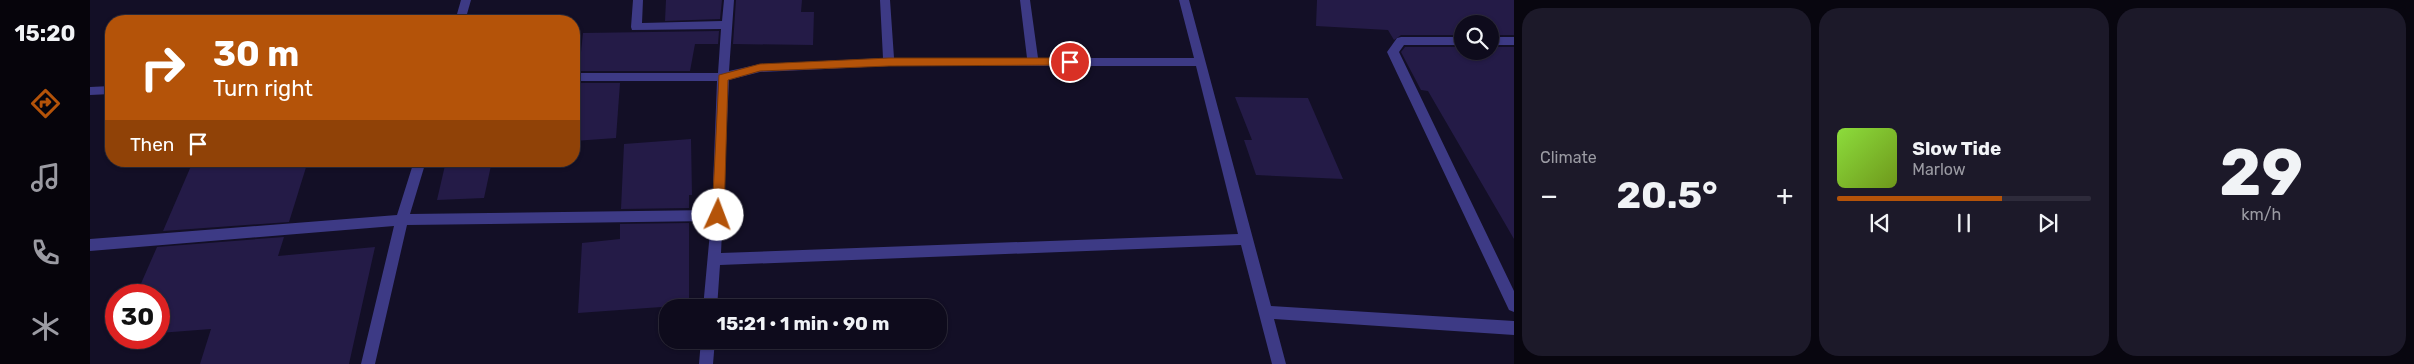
<!DOCTYPE html>
<meta charset="utf-8">
<style>
body{margin:0;font-family:Rubik,sans-serif;background:#1c1929;color:#f1f3f6;height:100vh;display:flex;flex-direction:column;font-size:19px;white-space:nowrap}
*{box-sizing:border-box;margin:0}
p{font-size:16px;color:#9b9ba3}
.icon{flex:none;width:28px;height:28px;fill:none;stroke:currentColor;stroke-width:2;stroke-linecap:round;stroke-linejoin:round}
.map{position:relative;flex:1;overflow:hidden}
.sheet{display:flex;flex-direction:column;gap:8px;padding:8px;background:#08060f;width:900px}
.sheet>*{flex:none}
.banner{position:absolute;left:15px;top:15px;width:475px;height:152px;border-radius:20px;box-shadow:0 1px 4px #0004,0 0 0 1px #2e2b3b;background:#b45309;color:#fff;overflow:hidden}
.controls{position:absolute;left:1364px;top:15px;display:grid;gap:10px}
.controls a{display:grid;place-items:center;width:45px;height:45px;border-radius:50%;background:#0e0b1c;box-shadow:0 1px 4px #0004,0 0 0 1px #2e2b3b;font-size:25px}
.speed{position:absolute;left:15px;top:284px;display:flex;gap:10px;font-size:25px;font-weight:700;text-align:center}
.speed>*{display:grid;place-content:center;width:65px;height:65px;border-radius:50%;background:#0e0b1c;box-shadow:0 1px 4px #0004,0 0 0 1px #2e2b3b;line-height:1}
.speed .limit{border:8px solid #d22;background:#fff;color:#111}
.pin{position:absolute;display:grid;place-items:center;width:42px;height:42px;color:#fff;margin:-21px;border:2px solid #fff;border-radius:50%;box-shadow:0 1px 5px #0007}
.me{position:absolute;width:55px;margin:-28px;rotate:2deg;stroke-linejoin:round;filter:drop-shadow(0 0 4px #0008)}
.turn{display:flex;align-items:center;gap:18px;height:105px;padding:0 25px;font-size:22px}
.turn .icon{width:65px;height:65px;stroke-width:2.5}
.turn b{display:block;font-size:35px;line-height:42px}
.then{display:flex;align-items:center;height:48px;padding:0 25px;background:#0003;gap:10px;font-size:19px}
.big{font-size:38px;font-weight:700;line-height:1.1}
.sheet .tile{flex:1;display:flex;flex-direction:column;justify-content:center;gap:8px;min-width:0;padding:0 18px;border-radius:20px;background:#1c1929}
.sheet .dial{align-items:center;gap:0}
.dial b{font-size:65px;line-height:1}
.song{display:flex;align-items:center;gap:15px}
.cover{width:60px;height:60px;border-radius:8px;background:linear-gradient(135deg,hsl(90 70% 55%),hsl(80 70% 35%))}
.played{height:5px;border-radius:2px;background:linear-gradient(90deg,#b45309 65%,#2e2b3b 65%)}
.keys{display:flex;justify-content:space-around;direction:ltr}
.heat{display:flex;justify-content:space-between;align-items:center;font-size:28px;direction:ltr}
.sheet .tiles{flex:1;display:grid;gap:8px;grid-template-columns:repeat(3,1fr)}
.trip{position:absolute;left:569px;top:299px;width:288px;height:50px;border-radius:20px;background:#0e0b1c;box-shadow:0 1px 4px #0004,0 0 0 1px #2e2b3b;font-weight:700;line-height:50px;text-align:center}
main{display:flex;flex:1;min-height:0}
.tab-bar{display:flex;flex-direction:column;width:90px;justify-content:space-around;align-items:center;background:#06040b;color:#9b9ba3}
.tab-bar .icon{width:35px;height:35px}
.tab-bar .selected{color:#b45309}
.tab-bar b{font-size:22px;color:#f1f3f6}
.map>svg:first-child{display:block}
</style>
<main>
<nav class="tab-bar">
<b>15:20</b>
<svg class="icon selected" aria-label="directions" viewBox="0 0 24 24"><path d="M12 3l9 9-9 9-9-9zM9 14v-3h6M13 9l2 2-2 2"/></svg>
<svg class="icon" aria-label="music" viewBox="0 0 24 24"><path d="M9 18V5l10-2v13"/><circle cx="6" cy="18" r="3"/><circle cx="16" cy="16" r="3"/></svg>
<svg class="icon" aria-label="phone" viewBox="0 0 24 24"><path d="M5 4h4l2 5-3 2q2 4 5 5l2-3 5 2v4C11 20 4 13 5 4z"/></svg>
<svg class="icon" aria-label="climate" viewBox="0 0 24 24"><path d="M12 3v18M4 7l16 10M4 17L20 7"/></svg>
</nav>
<div class="map">
<svg width="1424" height="364" viewBox="0 0 1424 364">
<rect width="100%" height="100%" fill="#130f26"/>
<g fill="#241b47">
<polygon points="576,0 632,0 630,19 575,21"/>
<polygon points="646,0 712,0 711,12 724,12 723,45 643,44"/>
<polygon points="1227,0 1424,0 1424,35 1400,35 1400,24 1372,24 1372,35 1311,35 1304,40 1298,30 1226,26"/>
<polygon points="629,31 628,44 605,44 600,71 489,71 493,33"/>
<polygon points="1315,47 1372,47 1372,51 1400,51 1400,47 1424,47 1424,239 1338,91 1331,90 1311,52"/>
<polygon points="488,83 530,83 526,138 484,141"/>
<polygon points="1145,97 1218,98 1253,179 1166,175 1154,140 1162,140"/>
<polygon points="601,139 602,195 599,195 599,208 531,209 534,144"/>
<polygon points="166,161 218,161 199,222 73,231 101,166"/>
<polygon points="356,161 402,161 394,198 347,200"/>
<polygon points="599,223 599,305 488,313 492,243 530,239 530,224"/>
<polygon points="194,237 188,256 285,247 259,364 110,364 121,329 69,333 69,295 46,295 67,247"/>
</g>
<g fill="none" stroke-linecap="round" stroke-linejoin="round">
<g fill="#3d3a85" fill-rule="evenodd">
<polygon points="371,0 381,0 375,21 365,21"/>
<path d="M 543,0 L 553,0 L 552,23 L 632,21 L 634,0 L 644,0 L 639,71 L 670,64 L 793,58 L 790,0 L 800,0 L 804,58 L 937,58 L 930,0 L 940,0 L 948,58 L 1104,58 L 1089,0 L 1099,0 L 1181,306 L 1424,321 L 1424,335 L 1184,319 L 1196,364 L 1182,364 L 1151,245 L 630,265 L 627,308 L 613,308 L 621,221 L 317,225 L 285,364 L 271,364 L 304,226 L 0,251 L 0,239 L 307,215 L 324,161 L 336,161 L 320,214 L 622,210 L 627,81 L 484,81 L 484,73 L 628,73 L 631,29 L 542,30 L 541,27 ZM 799,66 L 1106,66 L 1148,234 L 631,253 L 639,80 L 670,72 Z"/>
<polygon points="1311,37 1372,37 1372,45 1314,45 1309,52 1424,291 1424,312 1419,310 1297,52 1307,38"/>
<rect x="1400" y="37" width="24" height="8"/>
<polygon points="21,86 21,94 0,95 0,87"/>
<polygon points="611,340 625,340 623,364 609,364"/>
</g>
</g>
<polygon fill="#b45309" stroke="#753606" points="799,58 980,58 985,62 980,65 799,66 670,71 638,80 634,215 628,220 624,218 622,215 629,75 670,64"/>
</svg>
<div class="controls">
<a><svg class="icon" aria-label="search" viewBox="0 0 24 24"><circle cx="10" cy="10" r="6"/><path d="M15 15l6 6"/></svg></a>
</div>
<div class="speed"><div class="limit">30</div></div>
<div class="pin" style="left:980px;top:62px;background:#d93025"><svg class="icon" aria-label="arrive" viewBox="0 0 24 24"><path d="M6 21V4h12l-3 4 3 4H6"/></svg></div>
<svg class="me" style="left:628px;top:215px" viewBox="-20 -20 40 40"><circle r="19" fill="#fff"/><path d="M0-13L10 11 0 6-10 11z" fill="#b45309"/></svg>
<div class="trip">15:21 · 1 min · 90 m</div>
<div class="banner">
<div class="turn"><svg class="icon" aria-label="right" viewBox="0 0 24 24"><path d="M7 20v-9h11M14 6l5 5-5 5"/></svg><div><b>30 m</b>Turn right</div></div>
<div class="then">Then<svg class="icon" aria-label="arrive" viewBox="0 0 24 24"><path d="M6 21V4h12l-3 4 3 4H6"/></svg></div>
</div>
</div>
<section class="sheet">
<div class="tiles">
<div class="tile"><p>Climate</p>
<div class="heat"><a>−</a><b class="big">20.5°</b><a>+</a></div>
</div>
<div class="tile">
<div class="song"><i class="cover"></i><div><b>Slow Tide</b><p>Marlow</p></div></div>
<div class="played"></div>
<div class="keys"><svg class="icon" aria-label="previous" viewBox="0 0 24 24"><path d="M18 5L8 12l10 7zM5 5v14"/></svg><svg class="icon" aria-label="pause" viewBox="0 0 24 24"><path d="M8 5v14M16 5v14"/></svg><svg class="icon" aria-label="next" viewBox="0 0 24 24"><path d="M6 5l10 7-10 7zM19 5v14"/></svg></div>
</div>
<div class="tile dial"><b>29</b><p>km/h</p></div>
</div>
</section>
</main>
